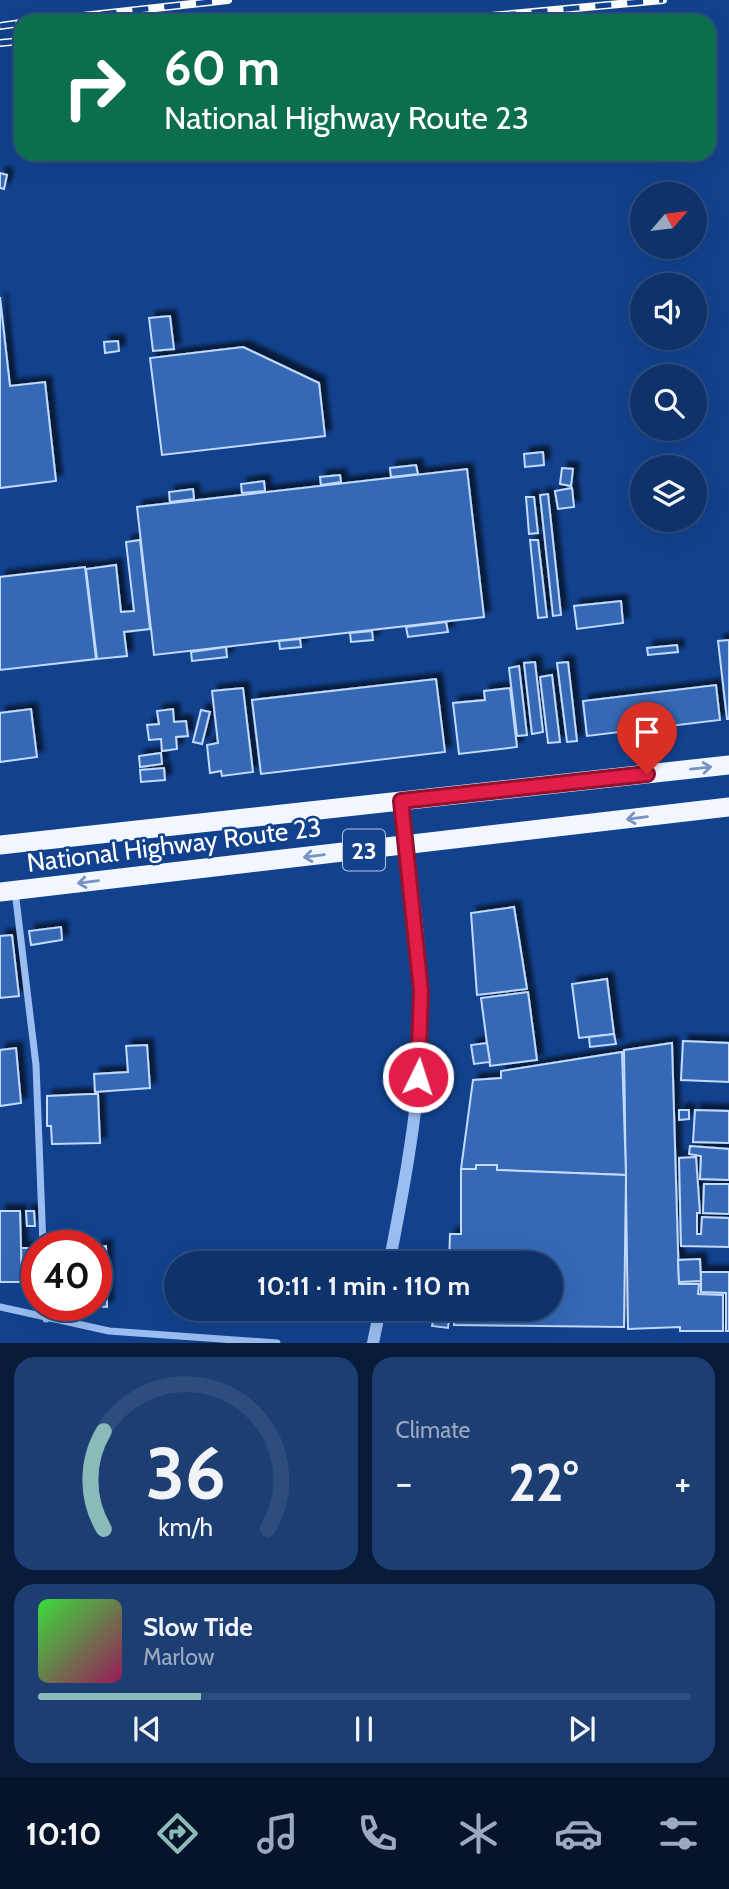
<!DOCTYPE html>
<meta charset="utf-8">
<style>
body{margin:0;font-family:Cabin,sans-serif;background:#1c3e72;color:#f1f3f6;height:100vh;display:flex;flex-direction:column;font-size:26px;white-space:nowrap}
*{box-sizing:border-box;margin:0}
p{font-size:23px;color:#9baac1}
.icon{flex:none;width:38px;height:38px;fill:none;stroke:currentColor;stroke-width:2;stroke-linecap:round;stroke-linejoin:round}
.map{position:relative;height:1343px;overflow:hidden}
.side{display:flex;flex-direction:column;gap:14px;padding:14px;background:#081c3a;flex:1}
.side>*{flex:none}
.hud{position:absolute;left:14px;top:14px;width:702px;height:147px;border-radius:21px;box-shadow:0 7px 28px #0002,0 0 0 2px #2e4d7e;background:#0b6e4f;color:#fff;overflow:hidden}
.needle{width:46px;rotate:62deg}
.controls{position:absolute;left:630px;top:182px;display:grid;gap:14px}
.controls a{display:grid;place-items:center;width:77px;height:77px;border-radius:50%;background:#0e326a;box-shadow:0 7px 28px #0002,0 0 0 2px #2e4d7e;font-size:35px}
.speed{position:absolute;left:21px;top:1230px;display:flex;gap:14px;font-size:35px;font-weight:700;text-align:center}
.speed>*{display:grid;place-content:center;width:91px;height:91px;border-radius:50%;background:#0e326a;box-shadow:0 7px 28px #0002,0 0 0 2px #2e4d7e;line-height:1}
.speed .limit{border:10px solid #d22;background:#fff;color:#111}
.pin{position:absolute;display:grid;place-items:center;width:60px;height:60px;color:#fff;margin:-72px -30px;border-radius:50% 50% 50% 0;rotate:-45deg;box-shadow:0 0 7px #0007}
.pin .icon{rotate:45deg}
.me{position:absolute;width:77px;margin:-38px;rotate:4deg;stroke-linejoin:round;filter:drop-shadow(0 0 5px #0008)}
.turn{display:flex;align-items:center;gap:24px;height:147px;padding:0 35px;font-size:32px}
.turn .icon{width:91px;height:91px;stroke-width:2.5}
.turn b{display:block;font-size:49px;line-height:60px}
.big{font-size:52px;font-weight:700;line-height:1.1}
.side .tile{flex:1;display:flex;flex-direction:column;justify-content:center;gap:10px;min-width:0;padding:0 24px;border-radius:21px;background:#1c3e72}
.side .dial{align-items:center;gap:0}
.dial svg{height:182px;overflow:visible;fill:none;stroke:#2e4d7e;stroke-width:7;stroke-linecap:round;text-anchor:middle}
.dial text{fill:#f1f3f6;stroke:none}
.song{display:flex;align-items:center;gap:21px}
.cover{width:84px;height:84px;border-radius:10px;background:linear-gradient(135deg,hsl(120 70% 55%),hsl(330 70% 35%))}
.played{height:7px;border-radius:4px;background:linear-gradient(90deg,#8bbbb9 25%,#2e4d7e 25%)}
.keys{display:flex;justify-content:space-around;direction:ltr}
.heat{display:flex;justify-content:space-between;align-items:center;font-size:38px;direction:ltr}
.side .tiles{flex:1;display:grid;gap:14px;grid-template-columns:1fr 1fr}
.tile:last-child{grid-column:span 2}
.trip{position:absolute;left:164px;top:1251px;width:399px;height:70px;border-radius:35px;background:#0e326a;box-shadow:0 7px 28px #0002,0 0 0 2px #2e4d7e;font-weight:700;line-height:70px;text-align:center}
.dock{display:flex;height:112px;justify-content:space-around;align-items:center;background:#06142a;color:#9baac1}
.dock .icon{width:49px;height:49px}
.dock .active{color:#8bbbb9}
.dock b{font-size:32px;color:#f1f3f6}
.map>svg:first-child{display:block}
</style>
<div class="map">
<svg width="729" height="1343" viewBox="0 0 729 1343">
<defs>
<filter id="shadow"><feDropShadow dx="6" dy="-6" stdDeviation="2" flood-color="#0009"/></filter>
</defs>
<rect width="100%" height="100%" fill="#12428e"/>
<g fill="#3569b6" stroke="#c2dafd" stroke-width="2" filter="url(#shadow)">
<polygon points="0,173 7,175 4,189 0,188"/>
<polygon points="0,297 10,386 45,382 56,481 0,488"/>
<polygon points="170,316 174,349 153,351 149,318"/>
<polygon points="118,341 119,351 105,353 104,342"/>
<polygon points="243,347 319,383 325,436 162,455 150,358"/>
<polygon points="543,452 544,465 525,467 524,454"/>
<polygon points="416,465 418,474 391,477 390,468"/>
<polygon points="562,468 573,469 571,486 560,484"/>
<polygon points="467,469 484,617 154,655 137,507"/>
<polygon points="340,475 341,482 321,485 320,477"/>
<polygon points="264,481 265,491 242,493 241,484"/>
<polygon points="572,488 574,507 558,509 555,491"/>
<polygon points="193,489 194,499 170,502 169,492"/>
<polygon points="548,494 561,615 553,616 540,495"/>
<polygon points="526,497 534,497 538,533 529,534"/>
<polygon points="140,540 150,629 124,632 127,656 97,659 86,569 116,565 121,612 134,611 126,542"/>
<polygon points="530,540 538,540 547,617 538,618"/>
<polygon points="85,567 96,659 0,670 0,577"/>
<polygon points="621,601 623,623 577,629 574,606"/>
<polygon points="446,622 448,632 408,637 406,627"/>
<polygon points="372,631 373,640 351,642 350,633"/>
<polygon points="300,639 301,647 280,649 279,641"/>
<polygon points="729,640 729,719 727,719 718,641"/>
<polygon points="677,645 678,652 648,655 647,648"/>
<polygon points="226,647 227,657 192,661 191,652"/>
<polygon points="535,662 543,732 532,734 524,663"/>
<polygon points="568,662 577,741 567,742 557,663"/>
<polygon points="519,666 527,735 517,736 509,668"/>
<polygon points="552,675 560,742 548,743 540,677"/>
<polygon points="436,679 445,752 261,774 252,700"/>
<polygon points="716,685 720,720 587,736 583,701"/>
<polygon points="243,688 253,772 222,776 221,771 210,773 207,745 218,743 212,691"/>
<polygon points="510,688 517,747 459,754 453,703 485,700 484,691"/>
<polygon points="31,709 37,757 0,762 0,713"/>
<polygon points="173,709 174,722 186,721 188,736 176,737 177,749 162,751 161,739 149,740 147,725 159,724 157,711"/>
<polygon points="201,710 210,712 202,744 193,742"/>
<polygon points="161,753 162,764 140,767 139,756"/>
<polygon points="164,768 165,780 141,782 140,770"/>
<polygon points="514,907 527,989 477,995 471,913"/>
<polygon points="61,927 62,940 31,945 29,931"/>
<polygon points="12,935 19,996 0,998 0,936"/>
<polygon points="607,979 614,1034 579,1038 572,984"/>
<polygon points="528,992 537,1060 490,1066 481,998"/>
<polygon points="614,1034 616,1044 590,1047 589,1037"/>
<polygon points="683,1041 729,1043 729,1082 681,1080"/>
<polygon points="487,1043 490,1062 474,1064 471,1045"/>
<polygon points="672,1043 679,1284 699,1284 698,1294 723,1295 723,1331 680,1331 680,1327 628,1329 624,1050"/>
<polygon points="147,1045 150,1088 95,1092 94,1074 128,1072 126,1046"/>
<polygon points="16,1048 21,1103 0,1106 0,1050"/>
<polygon points="622,1052 626,1175 497,1170 497,1165 476,1165 476,1169 461,1169 473,1080 501,1078 501,1071"/>
<polygon points="90,1094 98,1094 100,1143 52,1144 51,1126 47,1126 47,1096"/>
<polygon points="679,1110 689,1110 689,1119 679,1120"/>
<polygon points="695,1110 729,1111 729,1143 693,1142"/>
<polygon points="690,1146 729,1149 729,1180 700,1179 701,1156 689,1154"/>
<polygon points="696,1157 700,1213 697,1213 697,1234 701,1234 702,1217 729,1218 729,1247 681,1246 679,1158"/>
<polygon points="476,1165 497,1165 497,1170 626,1175 624,1327 454,1325 454,1309 551,1309 551,1264 449,1264 450,1234 461,1234 461,1169 476,1169"/>
<polygon points="704,1184 729,1184 729,1214 703,1213"/>
<polygon points="0,1211 20,1211 22,1282 0,1282"/>
<polygon points="26,1211 34,1211 35,1226 27,1226"/>
<polygon points="106,1246 107,1307 93,1306 96,1306 96,1247"/>
<polygon points="21,1248 35,1248 36,1273 22,1274"/>
<polygon points="700,1259 701,1281 679,1282 678,1260"/>
<polygon points="701,1272 729,1272 729,1331 726,1331 726,1293 701,1292"/>
<polygon points="435,1310 450,1311 448,1328 432,1326"/>
</g>
<g fill="none" stroke-linecap="round" stroke-linejoin="round">
<g stroke="#9bbef2" stroke-width="7">
<polyline points="15,891 36,1065 43,1246"/>
<polyline points="46,1306 46,1319"/>
<polyline points="0,1307 109,1331 277,1343"/>
</g>
<g stroke="#9bbef2" stroke-width="12">
<path d="M 389,1264 C 403,1193 416,1123 421,1052 C 426,971 412,881 401,801"/>
<polyline points="373,1343 380,1309"/>
</g>
<g stroke="#f2f7ff" stroke-width="19">
<polyline points="0,845 729,765"/>
<polyline points="0,892 729,807"/>
</g>
<g stroke="#fff" stroke-width="8">
<g id="rail">
<polyline points="37,21 228,0"/>
<polyline points="436,21 663,0"/>
<polyline points="0,26 21,23"/>
<polyline points="0,43 21,41"/>
</g>
</g>
<use href="#rail" stroke="#12428e" stroke-width="5" stroke-dasharray="16" stroke-linecap="butt"/>
</g>
<defs><path id="oneway-shaft" d="M-6 0H5M1.5-3L5.5 0L1.5 3" fill="none" stroke-width="1.6" stroke-linecap="round" stroke-linejoin="round" transform="scale(1.75)"/></defs>
<g stroke="#7793c1">
<use href="#oneway-shaft" transform="translate(701 768) rotate(-6)"/>
<use href="#oneway-shaft" transform="translate(637 818) rotate(173)"/>
<use href="#oneway-shaft" transform="translate(314 856) rotate(173)"/>
<use href="#oneway-shaft" transform="translate(88 882) rotate(173)"/>
</g>
<g fill="none" stroke-linecap="round" stroke-linejoin="round">
<g stroke="#92132f" stroke-width="18">
<polyline id="route" points="418,1077 421,991 401,801 647,774"/>
</g>
<use href="#route" stroke="#e11d48" stroke-width="12"/>
</g>
<g text-anchor="middle" dominant-baseline="central" stroke-width="5" stroke-linejoin="round" paint-order="stroke">
<rect fill="#12428e" stroke="#b8c6dd" stroke-width="2" x="343" y="829.5" width="42" height="41" rx="5"/>
<g font-size="24" font-weight="bold" fill="#fff">
<text x="364" y="850">23</text>
</g>
<g font-size="26" fill="#fff" stroke="#12428e">
<text transform="translate(174 845) rotate(-7)">National Highway Route 23</text>
</g>
</g>
</svg>
<div class="controls">
<a><svg class="needle" viewBox="-14 -14 28 28"><path d="M0-13l5 13h-10z" fill="#e53935"/><path d="M0 13l5-13h-10z" fill="#9baac1"/></svg></a>
<a><svg class="icon" aria-label="sound" viewBox="0 0 24 24"><path d="M4 9h4l5-4v14l-5-4H4zM17 9q2 3 0 6"/></svg></a>
<a><svg class="icon" aria-label="search" viewBox="0 0 24 24"><circle cx="10" cy="10" r="6"/><path d="M15 15l6 6"/></svg></a>
<a><svg class="icon" aria-label="layers" viewBox="0 0 24 24"><path d="M12 4l9 5-9 5-9-5zM3 14l9 5 9-5"/></svg></a>
</div>
<div class="speed"><div class="limit">40</div></div>
<div class="pin" style="left:647px;top:774px;background:#d93025"><svg class="icon" aria-label="arrive" viewBox="0 0 24 24"><path d="M6 21V4h12l-3 4 3 4H6"/></svg></div>
<svg class="me" style="left:418px;top:1077px" viewBox="-20 -20 40 40"><circle r="17" fill="#e11d48" stroke="#fff" stroke-width="3"/><path d="M0-11L8 9 0 5-8 9z" fill="#fff"/></svg>
<div class="trip">10:11 · 1 min · 110 m</div>
<div class="hud">
<div class="turn"><svg class="icon" aria-label="right" viewBox="0 0 24 24"><path d="M7 20v-9h11M14 6l5 5-5 5"/></svg><div><b>60 m</b>National Highway Route 23</div></div>
</div>
</div>
<section class="side">
<div class="tiles">
<div class="tile dial"><svg viewBox="0 0 100 80">
<path d="M14 69A42 42 0 1 1 86 69"/>
<path d="M14 69A42 42 0 0 1 14 26" stroke="#8bbbb9"/>
<text x="50" y="56" font-size="32" font-weight="700">36</text>
<text x="50" y="72" font-size="11">km/h</text>
</svg></div>
<div class="tile"><p>Climate</p>
<div class="heat"><a>−</a><b class="big">22°</b><a>+</a></div>
</div>
<div class="tile">
<div class="song"><i class="cover"></i><div><b>Slow Tide</b><p>Marlow</p></div></div>
<div class="played"></div>
<div class="keys"><svg class="icon" aria-label="previous" viewBox="0 0 24 24"><path d="M18 5L8 12l10 7zM5 5v14"/></svg><svg class="icon" aria-label="pause" viewBox="0 0 24 24"><path d="M8 5v14M16 5v14"/></svg><svg class="icon" aria-label="next" viewBox="0 0 24 24"><path d="M6 5l10 7-10 7zM19 5v14"/></svg></div>
</div>
</div>
</section>
<nav class="dock">
<b>10:10</b>
<svg class="icon active" aria-label="directions" viewBox="0 0 24 24"><path d="M12 3l9 9-9 9-9-9zM9 14v-3h6M13 9l2 2-2 2"/></svg>
<svg class="icon" aria-label="music" viewBox="0 0 24 24"><path d="M9 18V5l10-2v13"/><circle cx="6" cy="18" r="3"/><circle cx="16" cy="16" r="3"/></svg>
<svg class="icon" aria-label="phone" viewBox="0 0 24 24"><path d="M5 4h4l2 5-3 2q2 4 5 5l2-3 5 2v4C11 20 4 13 5 4z"/></svg>
<svg class="icon" aria-label="climate" viewBox="0 0 24 24"><path d="M12 3v18M4 7l16 10M4 17L20 7"/></svg>
<svg class="icon" aria-label="car" viewBox="0 0 24 24"><path d="M5 17H2v-5l4-1 3-4h7l3 4 3 1v5h-3M9 17h6M6 11h13"/><circle cx="7" cy="17" r="2"/><circle cx="17" cy="17" r="2"/></svg>
<svg class="icon" aria-label="filters" viewBox="0 0 24 24"><path d="M4 7h16M4 17h16"/><circle cx="9" cy="7" r="2"/><circle cx="15" cy="17" r="2"/></svg>
</nav>
